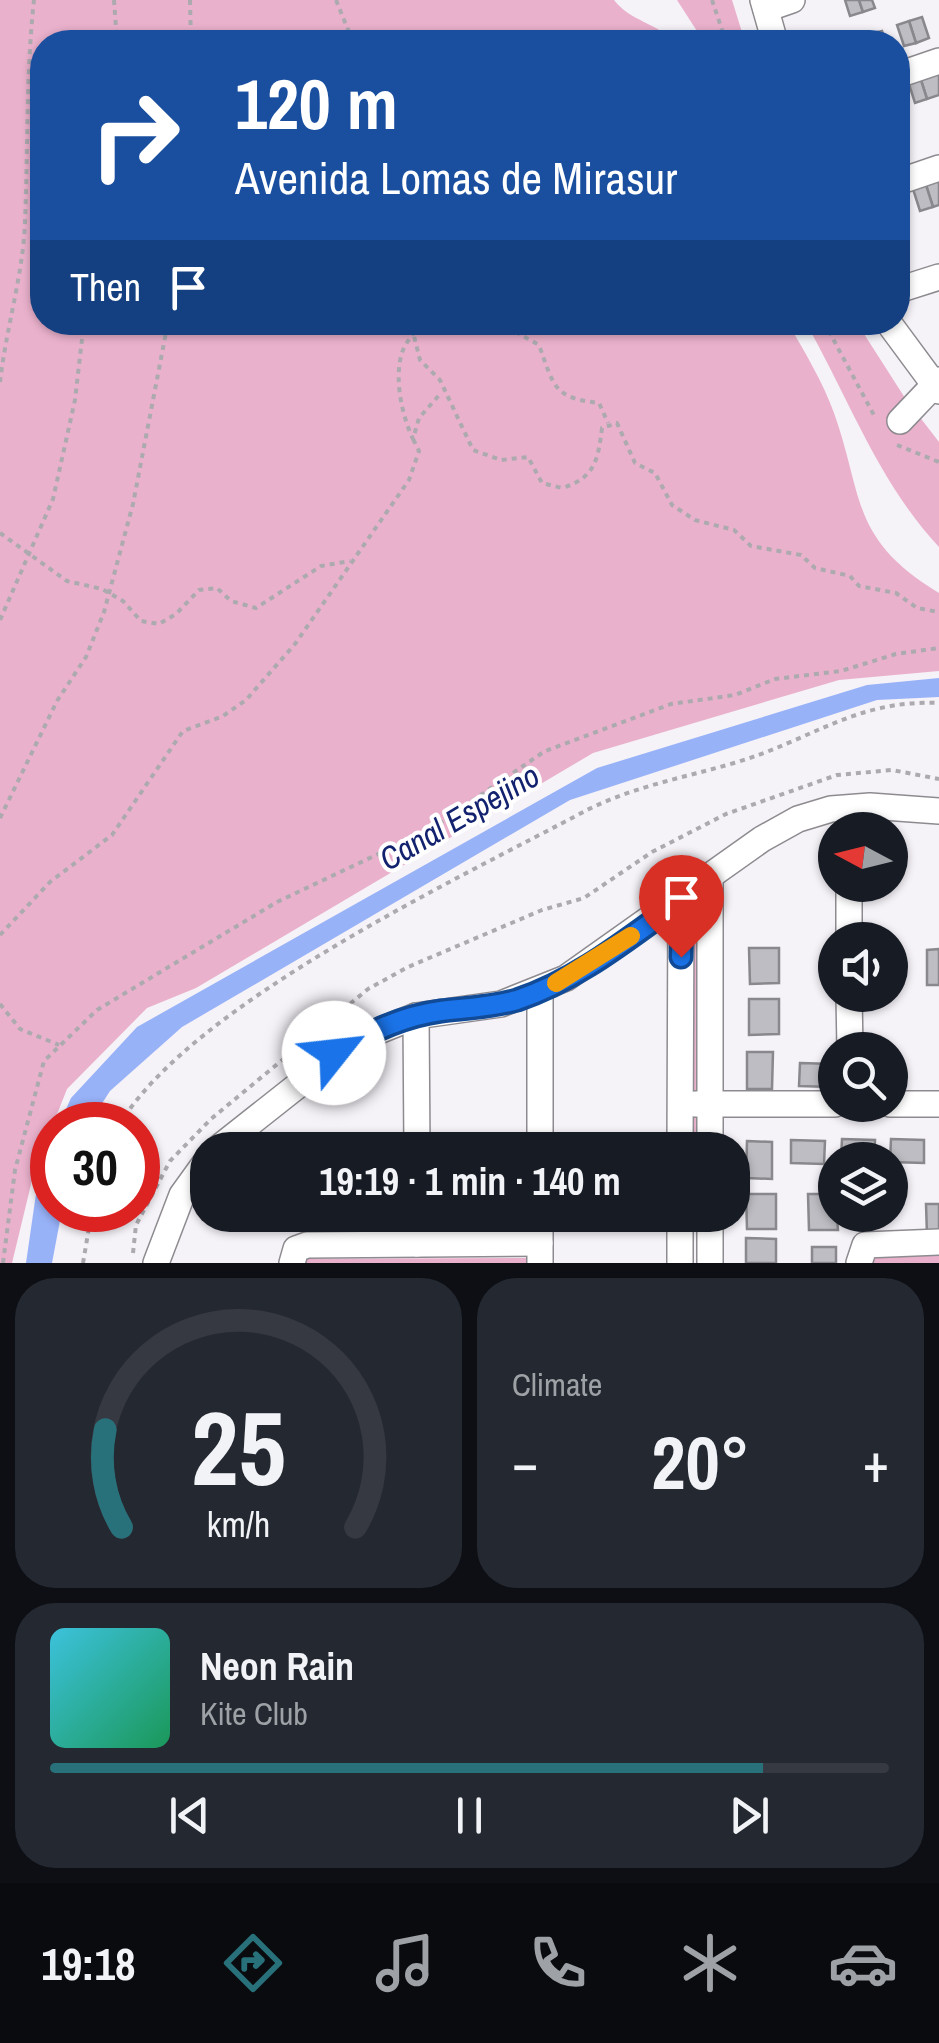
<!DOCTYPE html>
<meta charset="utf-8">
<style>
body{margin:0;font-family:"Archivo Narrow",sans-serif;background:#242831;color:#f1f3f6;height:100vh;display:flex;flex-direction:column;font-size:38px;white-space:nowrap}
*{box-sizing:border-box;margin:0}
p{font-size:32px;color:#9ea1a6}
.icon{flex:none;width:55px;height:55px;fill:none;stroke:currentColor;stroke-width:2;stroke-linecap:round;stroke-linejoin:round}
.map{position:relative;height:1263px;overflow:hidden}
.drawer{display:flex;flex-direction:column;gap:15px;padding:15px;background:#0d0f14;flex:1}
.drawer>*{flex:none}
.banner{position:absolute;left:30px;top:30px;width:880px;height:305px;border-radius:40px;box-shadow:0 2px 8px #0004;background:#1a4fa0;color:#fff;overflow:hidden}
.needle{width:65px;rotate:277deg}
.buttons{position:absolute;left:818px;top:812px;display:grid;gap:20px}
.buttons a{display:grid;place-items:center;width:90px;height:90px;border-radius:50%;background:#171b24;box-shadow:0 2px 8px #0004;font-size:50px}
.speed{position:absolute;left:30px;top:1102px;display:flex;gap:20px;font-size:50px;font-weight:700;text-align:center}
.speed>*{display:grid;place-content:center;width:130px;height:130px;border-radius:50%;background:#171b24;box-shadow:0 2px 8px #0004;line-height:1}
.speed .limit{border:15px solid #d22;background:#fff;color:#111}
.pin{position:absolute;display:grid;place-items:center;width:85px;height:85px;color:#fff;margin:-102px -42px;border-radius:50% 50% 50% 0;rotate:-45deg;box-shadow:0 0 10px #0007}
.pin .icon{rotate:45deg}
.me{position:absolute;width:110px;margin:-55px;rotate:61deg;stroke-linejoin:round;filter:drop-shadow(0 0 8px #0008)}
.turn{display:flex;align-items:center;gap:35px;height:210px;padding:0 40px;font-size:45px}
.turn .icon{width:130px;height:130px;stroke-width:2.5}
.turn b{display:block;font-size:70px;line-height:85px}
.then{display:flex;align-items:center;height:95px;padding:0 40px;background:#0003;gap:20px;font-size:38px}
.big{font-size:75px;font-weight:700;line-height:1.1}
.drawer .widget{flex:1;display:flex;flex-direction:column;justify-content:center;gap:15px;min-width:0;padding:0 35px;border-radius:40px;background:#242831}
.drawer .dial{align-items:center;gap:0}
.dial svg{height:260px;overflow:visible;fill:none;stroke:#363941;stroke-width:7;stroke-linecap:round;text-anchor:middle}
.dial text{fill:#f1f3f6;stroke:none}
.song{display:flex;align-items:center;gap:30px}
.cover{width:120px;height:120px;border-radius:15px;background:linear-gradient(135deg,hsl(190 70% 55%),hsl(150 70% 35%))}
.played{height:10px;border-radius:5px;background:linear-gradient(90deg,#28717b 85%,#363941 85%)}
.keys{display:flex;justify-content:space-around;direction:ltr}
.heat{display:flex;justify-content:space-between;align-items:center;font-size:55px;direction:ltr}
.drawer .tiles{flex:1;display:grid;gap:15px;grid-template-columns:1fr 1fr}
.widget:last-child{grid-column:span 2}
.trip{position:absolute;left:190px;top:1132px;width:560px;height:100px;border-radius:40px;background:#171b24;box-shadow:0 2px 8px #0004;font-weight:700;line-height:100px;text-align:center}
.tabs{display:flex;height:160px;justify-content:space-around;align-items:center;background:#090b0e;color:#9ea1a6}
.tabs .icon{width:70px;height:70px}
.tabs .selected{color:#28717b}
.tabs b{font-size:45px;color:#f1f3f6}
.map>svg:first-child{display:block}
</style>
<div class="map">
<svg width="939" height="1263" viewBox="0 0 939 1263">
<rect width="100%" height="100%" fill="#f5f2f8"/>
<g fill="#eab1cc">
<path d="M 0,0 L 614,0 C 631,22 658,23 674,42 L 42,42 L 42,322 L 788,323 C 804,351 823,382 834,413 C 864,498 850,539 939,593 L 939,671 L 839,680 L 593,753 L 196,988 L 147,1008 L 67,1089 L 34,1172 L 12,1263 L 0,1263 Z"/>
<polygon points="677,0 732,0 745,42 704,42"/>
<path d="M 806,323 L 857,323 L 905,398 L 939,442 L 939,547 C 879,483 849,399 806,323 Z"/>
<polygon points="700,920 700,1150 691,1150 692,923"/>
<polygon points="867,1252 939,1252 939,1263 866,1263"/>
<polygon points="526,1258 526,1263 301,1263 301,1259"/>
</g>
<g fill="#98b2f8">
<polygon points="939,678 939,697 877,700 570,800 182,1027 110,1091 88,1125 59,1125 71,1098 137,1027 597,768 867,685"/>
<polygon points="52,1140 52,1210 62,1210 52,1263 26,1263 39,1173"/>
</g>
<g fill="#bdbdc3" stroke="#88888d" stroke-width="2.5">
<polygon points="845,0 859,0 863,12 850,16"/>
<polygon points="859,0 872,0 875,8 863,12"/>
<polygon points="922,17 929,38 916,43 909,21"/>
<polygon points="909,21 916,43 904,46 897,25"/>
<polygon points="882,31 886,42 872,42 870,34"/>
<polygon points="939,71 939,95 927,99 920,77"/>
<polygon points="920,77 927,99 915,103 908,81"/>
<polygon points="898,86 907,108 898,111"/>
<polygon points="939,180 939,205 933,207 926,185"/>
<polygon points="926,185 933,207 920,211 913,189"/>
<polygon points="749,948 779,948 779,983 750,984"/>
<polygon points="939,949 939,985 927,985 927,950"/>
<polygon points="749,999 779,999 779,1034 749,1035"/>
<polygon points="747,1052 773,1052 772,1089 747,1089"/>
<polygon points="800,1063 833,1064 832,1087 799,1086"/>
<polygon points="842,1139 875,1140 874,1160 841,1160"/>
<polygon points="891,1139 924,1140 924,1163 890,1162"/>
<polygon points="791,1140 825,1141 824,1164 791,1163"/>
<polygon points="747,1141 772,1142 772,1179 746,1178"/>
<polygon points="746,1194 776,1194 776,1229 747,1229"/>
<polygon points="808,1194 835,1194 838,1230 809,1230"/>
<polygon points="926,1204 939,1204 939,1235 927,1235"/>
<polygon points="746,1238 776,1239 776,1263 746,1263"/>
<rect x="812" y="1247" width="24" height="16"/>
</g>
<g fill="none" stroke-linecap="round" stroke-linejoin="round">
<g stroke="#8e8b90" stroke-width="28">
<g id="minor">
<polyline points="763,0 775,42"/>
<polyline points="766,9 792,0"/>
<polyline points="898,75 939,61"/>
<polyline points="898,182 939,168"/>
<polyline points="898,290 939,277"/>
<polyline points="888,322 939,391"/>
<polyline points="900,421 939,380"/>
<polyline points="710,879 710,1150"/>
<polyline points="849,885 849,940"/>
<polyline points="849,995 850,1050"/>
<polyline points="416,1016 417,1150"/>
<polyline points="695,1104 835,1104"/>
<polyline points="890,1104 939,1104"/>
<polyline points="216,1150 354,1041 416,1016 501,1004 566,978 762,839 798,819 831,809 870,806 939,811"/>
<polyline points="540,1150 540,991"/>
<polyline points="680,1150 681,900"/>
<polyline points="417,1215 417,1244"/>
<polyline points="710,1215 710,1263"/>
<polyline points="156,1263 182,1195 208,1159"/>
<polyline points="292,1263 296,1249 307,1245 540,1243"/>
<polyline points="540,1263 540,1215"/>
<polyline points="680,1263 680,1215"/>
<polyline points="859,1263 865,1245 939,1242"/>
</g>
</g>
<g stroke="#acaaaf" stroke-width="4" stroke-dasharray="5 5" stroke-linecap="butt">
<polyline points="114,0 117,42"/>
<polyline points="190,0 191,42"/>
<polyline points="336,0 353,42"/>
<polyline points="712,0 726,42"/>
<path d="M 401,322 L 414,336 L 420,360 L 440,380 L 473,450 L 501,460 L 528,457 L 542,483 L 562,488 C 595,478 598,460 602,428 L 617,423 L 635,463 L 655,473 L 672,505 L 695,520 L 734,530 L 751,546 L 801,555 L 815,568 L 850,576 L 859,586 L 896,593 L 917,608 L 939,612"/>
<path d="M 419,322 C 415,334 407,340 403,350 C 393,376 402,416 413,439 L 419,418 L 441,393"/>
<path d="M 498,322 L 539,345 C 554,386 553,398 599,403 L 608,423"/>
<polyline points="824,322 876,419"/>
<path d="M 0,382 C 6,329 23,275 25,222 C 28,148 26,73 34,0"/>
<polyline points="897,445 939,462"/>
<polyline points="0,533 67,581 102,589 123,601 141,621 159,624 176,614 199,590 217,588 231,601 256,608 321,566 350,561"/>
<polyline points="0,620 53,499 75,400 84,322"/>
<polyline points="0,818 57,701 86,657 104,612 133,504 168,322"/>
<polyline points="0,935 50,882 112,835 183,731 223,716 246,700 295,644 409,480 419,451 413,439"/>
<polyline points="0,1004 20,1029 59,1045"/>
<path d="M 119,1125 C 193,1003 458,879 587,810 C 635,786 683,778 734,763 C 810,741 856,699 939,703"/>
<polyline points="133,1253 136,1225 170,1161 211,1119 368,989 408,967 542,910 584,898 652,852 726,814 837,775 892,770 939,779"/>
<polyline points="3,1263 15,1170 44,1061 97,1010 277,902 431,829 545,751 671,704 735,695 775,679 841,671 896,654 939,648"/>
<polyline points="83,1263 92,1210"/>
</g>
<use href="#minor" stroke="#fff" stroke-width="25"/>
</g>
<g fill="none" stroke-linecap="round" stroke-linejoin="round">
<g stroke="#114b97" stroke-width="25">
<path id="route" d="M 334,1053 C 367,1033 402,1016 441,1011 C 467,1008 492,1007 517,1000 C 578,980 630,937 682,900 L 681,957"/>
</g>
<use href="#route" stroke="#1a73e8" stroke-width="18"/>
<polyline stroke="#f59e0b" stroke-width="18" points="556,983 631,936"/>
</g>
<g text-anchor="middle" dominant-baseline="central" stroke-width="8" stroke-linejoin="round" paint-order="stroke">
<g font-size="32" font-style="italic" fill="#12226f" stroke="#fff">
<text transform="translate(459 817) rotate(-30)">Canal Espejino</text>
</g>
</g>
</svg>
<div class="buttons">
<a><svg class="needle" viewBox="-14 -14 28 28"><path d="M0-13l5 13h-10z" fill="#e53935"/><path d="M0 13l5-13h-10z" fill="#9ea1a6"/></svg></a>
<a><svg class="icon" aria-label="sound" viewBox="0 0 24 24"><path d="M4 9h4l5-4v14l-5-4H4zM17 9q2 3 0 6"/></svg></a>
<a><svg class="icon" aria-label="search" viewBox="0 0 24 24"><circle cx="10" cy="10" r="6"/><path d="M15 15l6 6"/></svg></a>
<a><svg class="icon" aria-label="layers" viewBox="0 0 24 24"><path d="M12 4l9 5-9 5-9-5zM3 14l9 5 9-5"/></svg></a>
</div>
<div class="speed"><div class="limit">30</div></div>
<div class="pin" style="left:681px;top:957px;background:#d93025"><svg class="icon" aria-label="arrive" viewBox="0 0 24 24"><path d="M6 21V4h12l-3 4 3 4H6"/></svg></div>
<svg class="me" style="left:334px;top:1053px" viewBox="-20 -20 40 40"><circle r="19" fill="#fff"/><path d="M0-13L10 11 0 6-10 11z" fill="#1a73e8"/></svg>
<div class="trip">19:19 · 1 min · 140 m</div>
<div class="banner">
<div class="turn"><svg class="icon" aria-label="right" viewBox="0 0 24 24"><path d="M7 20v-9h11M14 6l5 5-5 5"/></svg><div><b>120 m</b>Avenida Lomas de Mirasur</div></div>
<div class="then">Then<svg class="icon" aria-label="arrive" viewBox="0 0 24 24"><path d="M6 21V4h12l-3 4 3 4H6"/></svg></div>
</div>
</div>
<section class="drawer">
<div class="tiles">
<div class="widget dial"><svg viewBox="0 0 100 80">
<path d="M14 69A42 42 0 1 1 86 69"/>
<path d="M14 69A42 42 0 0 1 9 39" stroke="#28717b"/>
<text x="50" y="56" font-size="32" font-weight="700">25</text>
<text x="50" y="72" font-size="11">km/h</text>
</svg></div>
<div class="widget"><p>Climate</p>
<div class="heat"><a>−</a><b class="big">20°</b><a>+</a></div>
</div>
<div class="widget">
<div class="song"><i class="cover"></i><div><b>Neon Rain</b><p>Kite Club</p></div></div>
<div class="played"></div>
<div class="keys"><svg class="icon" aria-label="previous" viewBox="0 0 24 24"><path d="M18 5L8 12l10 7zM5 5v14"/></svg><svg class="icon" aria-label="pause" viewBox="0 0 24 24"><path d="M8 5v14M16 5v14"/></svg><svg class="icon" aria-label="next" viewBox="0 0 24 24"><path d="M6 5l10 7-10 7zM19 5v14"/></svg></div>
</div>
</div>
</section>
<nav class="tabs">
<b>19:18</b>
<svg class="icon selected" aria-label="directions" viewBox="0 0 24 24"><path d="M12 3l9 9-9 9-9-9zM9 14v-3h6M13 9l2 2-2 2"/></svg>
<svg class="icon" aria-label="music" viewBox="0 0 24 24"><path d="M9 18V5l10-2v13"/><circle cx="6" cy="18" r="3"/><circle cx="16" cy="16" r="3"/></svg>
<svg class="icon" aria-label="phone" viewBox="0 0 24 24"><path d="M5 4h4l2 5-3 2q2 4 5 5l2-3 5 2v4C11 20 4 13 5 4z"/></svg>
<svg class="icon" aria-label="climate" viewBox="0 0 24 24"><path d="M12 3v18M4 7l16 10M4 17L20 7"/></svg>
<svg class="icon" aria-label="car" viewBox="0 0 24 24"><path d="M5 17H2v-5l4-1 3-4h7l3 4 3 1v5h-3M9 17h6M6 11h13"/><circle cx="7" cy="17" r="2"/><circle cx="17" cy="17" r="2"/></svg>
</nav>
